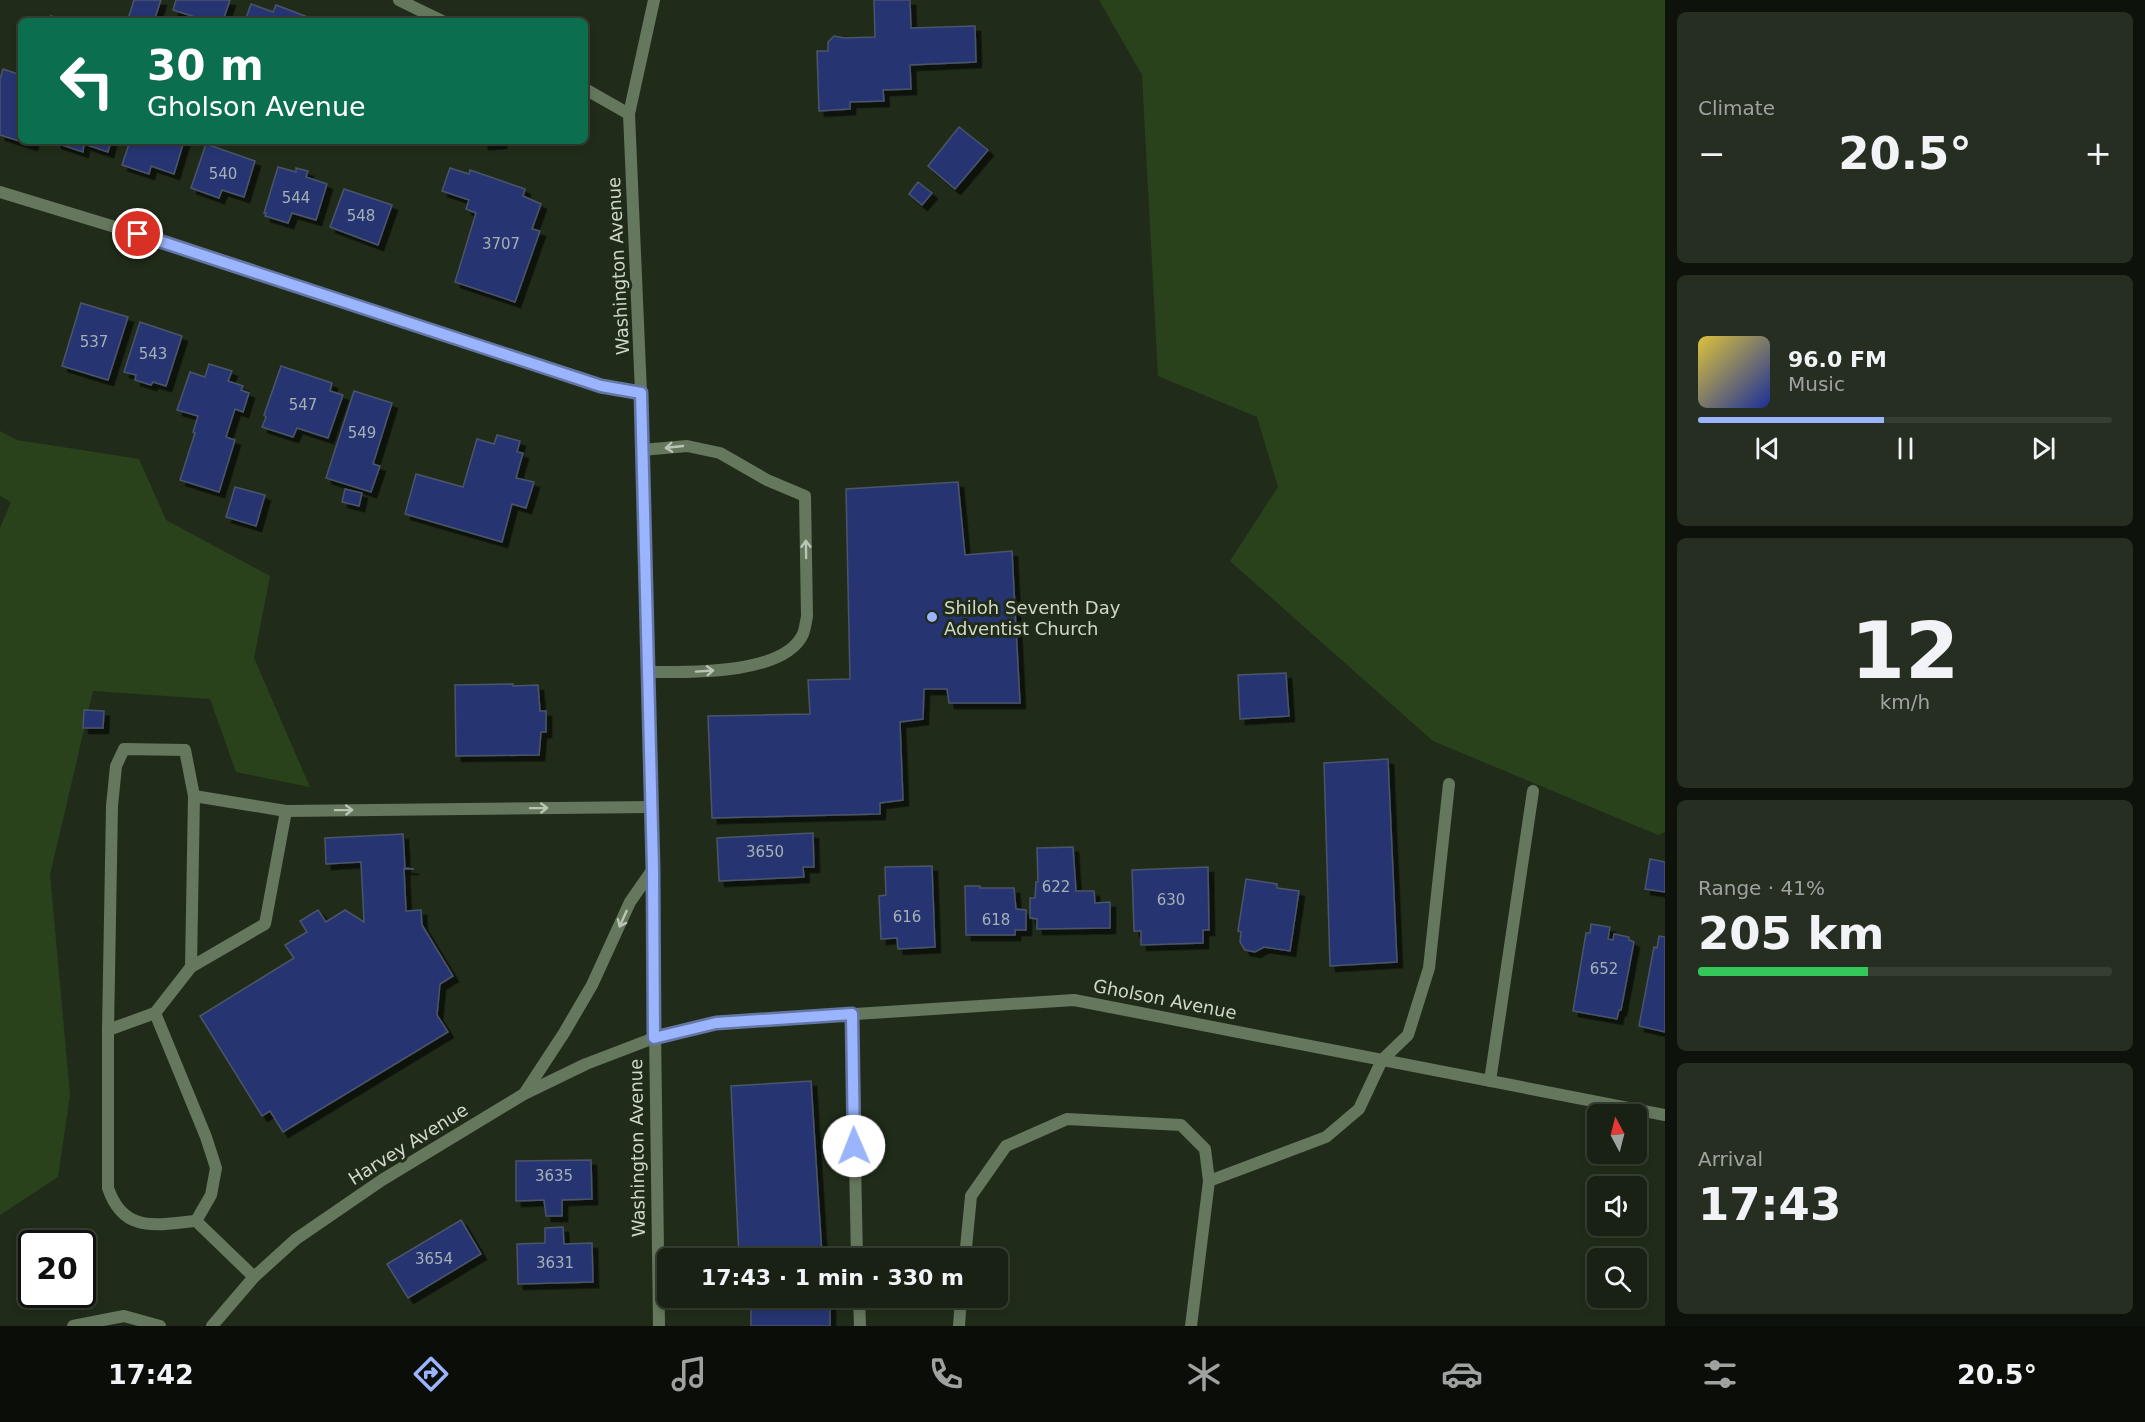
<!DOCTYPE html>
<meta charset="utf-8">
<style>
body{margin:0;font-family:"DejaVu Sans",sans-serif;background:#252e21;color:#f1f3f6;height:100vh;display:flex;flex-direction:column;font-size:22px;white-space:nowrap}
*{box-sizing:border-box;margin:0}
p{font-size:20px;color:#9fa3a0}
.icon{flex:none;width:33px;height:33px;fill:none;stroke:currentColor;stroke-width:2;stroke-linecap:round;stroke-linejoin:round}
.map{position:relative;flex:1;overflow:hidden}
.sheet{display:flex;flex-direction:column;gap:12px;padding:12px;background:#0d120a;width:480px}
.sheet>*{flex:none}
.guide{position:absolute;left:18px;top:18px;width:570px;height:126px;border-radius:9px;box-shadow:0 3px 9px #0003,0 0 0 2px #363e33;background:#0b6e4f;color:#fff;overflow:hidden}
.needle{width:39px;rotate:353deg}
.tools{position:absolute;left:1587px;top:1104px;display:grid;gap:12px}
.tools a{display:grid;place-items:center;width:60px;height:60px;border-radius:9px;background:#182113;box-shadow:0 3px 9px #0003,0 0 0 2px #363e33;font-size:30px}
.speed{position:absolute;left:18px;top:1230px;display:flex;gap:12px;font-size:30px;font-weight:700;text-align:center}
.speed>*{display:grid;place-content:center;width:78px;height:78px;border-radius:50%;background:#182113;box-shadow:0 3px 9px #0003,0 0 0 2px #363e33;line-height:1}
.speed .limit{border:3px solid #111;border-radius:9px;background:#fff;color:#111}
.pin{position:absolute;display:grid;place-items:center;width:51px;height:51px;color:#fff;margin:-26px;border:3px solid #fff;border-radius:50%;box-shadow:0 2px 6px #0007}
.me{position:absolute;width:66px;margin:-33px;rotate:359deg;stroke-linejoin:round;filter:drop-shadow(0 0 4px #0008)}
.turn{display:flex;align-items:center;gap:21px;height:126px;padding:0 30px;font-size:27px}
.turn .icon{width:78px;height:78px;stroke-width:2.5}
.turn b{display:block;font-size:42px;line-height:51px}
.big{font-size:45px;font-weight:800;line-height:1.1}
.sheet .card{flex:1;display:flex;flex-direction:column;justify-content:center;gap:9px;min-width:0;padding:0 21px;border-radius:9px;background:#252e21}
.sheet .dial{align-items:center;gap:0}
.dial b{font-size:78px;line-height:1}
.song{display:flex;align-items:center;gap:18px}
.cover{width:72px;height:72px;border-radius:9px;background:linear-gradient(135deg,hsl(50 70% 55%),hsl(230 70% 35%))}
.played{height:6px;border-radius:3px;background:linear-gradient(90deg,#9ab5fd 45%,#363e33 45%)}
.keys{display:flex;justify-content:space-around;direction:ltr}
.heat{display:flex;justify-content:space-between;align-items:center;font-size:33px;direction:ltr}
.charge{height:9px;border-radius:4px;background:linear-gradient(90deg,#34c759 41%,#363e33 0)}
.trip{position:absolute;left:657px;top:1248px;width:351px;height:60px;border-radius:9px;background:#182113;box-shadow:0 3px 9px #0003,0 0 0 2px #363e33;font-weight:800;line-height:60px;text-align:center}
.dock{display:flex;height:96px;justify-content:space-around;align-items:center;background:#0a0d08;color:#9fa3a0}
.dock .icon{width:42px;height:42px}
.dock .selected{color:#9ab5fd}
.dock b{font-size:27px;color:#f1f3f6}
main{display:flex;flex:1;min-height:0}
.map>svg:first-child{display:block}
</style>
<main>
<div class="map">
<svg width="1665" height="1326" viewBox="0 0 1665 1326">
<defs>
<filter id="shadow"><feDropShadow dx="5.5" dy="5.5" stdDeviation="0" flood-color="#0009"/></filter>
</defs>
<rect width="100%" height="100%" fill="#202c19"/>
<g fill="#2a421b">
<polygon points="1099,0 1665,0 1665,832 1658,835 1433,741 1230,561 1278,487 1257,417 1158,376 1142,75"/>
<polygon points="0,431 17,440 139,459 166,520 270,576 254,658 310,787 236,772 210,699 93,691 50,875 70,1095 58,1177 0,1215 0,528 11,502 0,496"/>
</g>
<g fill="#253672" stroke="#4b546a" stroke-width="1.5" filter="url(#shadow)">
<polygon points="134,0 161,0 154,21 135,21 128,19"/>
<polygon points="176,0 230,0 223,21 208,21 173,10"/>
<polygon points="874,0 910,0 911,28 975,26 976,62 910,65 911,89 883,90 884,101 850,102 850,109 819,111 817,51 828,51 828,42 834,36 844,38 875,37"/>
<polygon points="251,4 273,12 276,5 305,16 303,21 245,21"/>
<polygon points="51,16 68,21 50,21"/>
<polygon points="3,69 21,75 21,141 33,141 32,145 0,135 0,79"/>
<polygon points="959,127 988,150 955,189 928,166"/>
<polygon points="56,141 111,141 108,152 84,144 83,152 56,143"/>
<polygon points="130,141 184,141 174,174 151,166 149,174 122,165"/>
<polygon points="483,141 501,141 501,143 483,144"/>
<polygon points="206,144 255,161 244,197 222,190 219,198 191,188"/>
<polygon points="278,167 296,172 296,168 308,171 306,177 327,184 316,220 292,213 288,223 265,216 266,213 264,213"/>
<polygon points="450,168 469,174 470,170 525,189 523,196 541,204 532,229 540,231 515,302 455,282 476,213 466,209 469,200 442,191"/>
<polygon points="918,182 932,193 922,205 909,194"/>
<polygon points="344,189 392,205 378,245 330,227"/>
<polygon points="81,303 128,317 108,380 62,366"/>
<polygon points="140,322 182,336 166,386 153,382 151,385 135,380 136,375 124,372"/>
<polygon points="209,364 232,371 228,381 243,386 241,390 249,393 243,412 235,409 226,437 235,440 219,492 180,480 195,433 193,432 198,416 177,410 190,372 205,377"/>
<polygon points="281,366 332,383 330,391 343,395 328,438 297,428 293,437 262,427 266,417 264,415"/>
<polygon points="354,391 392,403 373,464 380,466 371,492 326,478"/>
<polygon points="497,435 520,441 517,452 523,453 516,478 534,482 526,508 512,504 502,542 405,514 416,474 463,487 477,439 494,444"/>
<polygon points="958,482 965,555 1012,551 1020,703 949,703 947,689 924,689 923,719 900,722 903,800 880,803 880,814 712,818 708,716 810,714 808,680 850,679 846,489"/>
<polygon points="235,487 265,495 256,526 226,517"/>
<polygon points="345,489 362,493 359,506 342,502"/>
<polygon points="1286,673 1289,716 1240,719 1238,675"/>
<polygon points="513,684 513,686 538,685 540,711 546,711 546,732 541,732 539,755 456,756 455,685"/>
<polygon points="84,710 104,711 103,728 83,728"/>
<polygon points="1388,759 1397,962 1330,966 1324,763"/>
<polygon points="813,833 814,867 803,867 804,877 719,881 717,838"/>
<polygon points="403,834 405,868 414,869 404,869 406,911 421,910 422,925 453,976 440,984 437,1015 448,1032 283,1132 270,1111 262,1116 200,1016 294,958 285,945 307,932 300,921 318,910 326,922 345,910 364,922 361,862 326,864 325,838"/>
<polygon points="1073,847 1076,891 1094,891 1095,903 1110,902 1110,928 1037,929 1037,919 1030,918 1030,898 1035,898 1036,882 1038,882 1037,848"/>
<polygon points="1650,859 1665,862 1665,892 1645,889"/>
<polygon points="932,866 935,947 898,949 897,938 881,939 879,896 886,895 885,867"/>
<polygon points="1208,867 1209,930 1203,930 1203,943 1141,945 1141,931 1134,931 1132,870"/>
<polygon points="1246,879 1277,884 1277,888 1299,891 1290,951 1264,947 1255,952 1245,950 1240,942 1241,932 1238,931"/>
<polygon points="965,886 980,886 980,888 1014,888 1016,909 1026,910 1026,930 1015,930 1015,935 966,935"/>
<polygon points="1591,924 1610,927 1608,939 1613,940 1614,934 1629,937 1629,940 1634,942 1621,1010 1619,1010 1617,1019 1573,1011 1586,933 1590,933"/>
<polygon points="1659,936 1665,937 1665,1032 1639,1026 1654,947 1657,948"/>
<polygon points="811,1081 822,1255 779,1258 739,1258 731,1086"/>
<polygon points="591,1160 592,1199 562,1200 562,1216 546,1216 544,1200 516,1201 516,1161"/>
<polygon points="461,1220 481,1254 408,1298 387,1264"/>
<polygon points="563,1227 564,1244 592,1243 593,1282 518,1284 517,1244 545,1243 545,1228"/>
<polygon points="769,1298 830,1298 830,1326 751,1326 751,1302 770,1300"/>
</g>
<g fill="none" stroke-linecap="round" stroke-linejoin="round">
<g stroke="#65775c" stroke-width="12">
<path d="M 642,450 L 687,446 L 720,453 L 767,480 L 805,496 L 807,616 C 806,622 805,629 803,634 C 784,676 685,672 647,672"/>
<polyline points="191,967 194,796"/>
<polyline points="155,1013 206,1137 216,1168 211,1195 196,1221"/>
<polyline points="852,1014 857,1258"/>
<polyline points="108,1030 155,1013 191,967 265,924 286,811"/>
<polyline points="1490,1081 1533,791"/>
<polyline points="1209,1181 1326,1137 1359,1109 1382,1060 1408,1035 1429,968 1449,784"/>
<polyline points="965,1258 971,1196 1006,1146 1067,1119 1181,1125 1205,1149 1209,1181 1191,1326"/>
<path d="M 254,1277 L 196,1221 C 158,1224 124,1235 108,1188 L 108,1030 L 112,806 L 116,766 L 124,749 L 185,750 L 194,796 L 286,811 L 652,807"/>
<polyline points="859,1298 860,1326"/>
<polyline points="73,1326 124,1316 160,1326"/>
<polyline points="959,1326 961,1298"/>
</g>
<g stroke="#65775c" stroke-width="12">
<polyline points="399,0 442,21"/>
<polyline points="585,89 629,114"/>
<polyline points="0,192 115,227 601,386 641,393"/>
<polyline points="212,1326 254,1277 296,1239 382,1180 524,1094 586,1064 654,1038 716,1023 1074,1000 1665,1115"/>
</g>
<g stroke="#65775c" stroke-width="12">
<polyline points="654,0 629,114 641,393 652,807 659,1326"/>
<polyline points="524,1094 564,1033 592,985 630,902 653,869"/>
</g>
</g>
<defs><path id="oneway-shaft" d="M-6 0H5M1.5-3L5.5 0L1.5 3" fill="none" stroke-width="1.6" stroke-linecap="round" stroke-linejoin="round" transform="scale(1.5)"/></defs>
<g stroke="#bac5b5">
<use href="#oneway-shaft" transform="translate(674 447) rotate(174)"/>
<use href="#oneway-shaft" transform="translate(806 549) rotate(-91)"/>
<use href="#oneway-shaft" transform="translate(705 671) rotate(-4)"/>
<use href="#oneway-shaft" transform="translate(539 808) rotate(-1)"/>
<use href="#oneway-shaft" transform="translate(344 810) rotate(-1)"/>
<use href="#oneway-shaft" transform="translate(623 919) rotate(114)"/>
</g>
<g fill="none" stroke-linecap="round" stroke-linejoin="round">
<g stroke="#6476a4" stroke-width="15">
<polyline id="route" points="138,234 601,386 641,393 653,869 654,1038 716,1023 852,1014 854,1146"/>
</g>
<use href="#route" stroke="#9ab5fd" stroke-width="10"/>
</g>
<circle fill="#9ab5fd" stroke="#202c19" stroke-width="2" cx="932" cy="617" r="6"/>
<g text-anchor="middle" dominant-baseline="central" stroke-width="6" stroke-linejoin="round" paint-order="stroke">
<g font-size="15" fill="#a4b0b5">
<text x="223" y="174">540</text>
<text x="296" y="198">544</text>
<text x="361" y="216">548</text>
<text x="501" y="244">3707</text>
<text x="94" y="342">537</text>
<text x="153" y="354">543</text>
<text x="303" y="405">547</text>
<text x="362" y="433">549</text>
<text x="765" y="852">3650</text>
<text x="1056" y="887">622</text>
<text x="1171" y="900">630</text>
<text x="907" y="917">616</text>
<text x="996" y="920">618</text>
<text x="1604" y="969">652</text>
<text x="554" y="1176">3635</text>
<text x="434" y="1259">3654</text>
<text x="555" y="1263">3631</text>
</g>
<g font-size="18" fill="#cfd8cb" stroke="#202c19">
<text transform="translate(618 266) rotate(-93)">Washington Avenue</text>
<text transform="translate(1165 999) rotate(11)">Gholson Avenue</text>
<text transform="translate(408 1144) rotate(-32)">Harvey Avenue</text>
<text transform="translate(637 1148) rotate(-91)">Washington Avenue</text>
</g>
<g font-size="18" fill="#cfd8cb" stroke="#202c19" text-anchor="start">
<text x="944" y="607">Shiloh Seventh Day<tspan x="944" dy="21">Adventist Church</tspan></text>
</g>
</g>
</svg>
<div class="tools">
<a><svg class="needle" viewBox="-14 -14 28 28"><path d="M0-13l5 13h-10z" fill="#e53935"/><path d="M0 13l5-13h-10z" fill="#9fa3a0"/></svg></a>
<a><svg class="icon" aria-label="sound" viewBox="0 0 24 24"><path d="M4 9h4l5-4v14l-5-4H4zM17 9q2 3 0 6"/></svg></a>
<a><svg class="icon" aria-label="search" viewBox="0 0 24 24"><circle cx="10" cy="10" r="6"/><path d="M15 15l6 6"/></svg></a>
</div>
<div class="speed"><div class="limit">20</div></div>
<div class="pin" style="left:138px;top:234px;background:#d93025"><svg class="icon" aria-label="arrive" viewBox="0 0 24 24"><path d="M6 21V4h12l-3 4 3 4H6"/></svg></div>
<svg class="me" style="left:854px;top:1146px" viewBox="-20 -20 40 40"><circle r="19" fill="#fff"/><path d="M0-13L10 11 0 6-10 11z" fill="#9ab5fd"/></svg>
<div class="trip">17:43 · 1 min · 330 m</div>
<div class="guide">
<div class="turn"><svg class="icon" aria-label="left" viewBox="0 0 24 24"><path d="M17 20v-9H6M10 6l-5 5 5 5"/></svg><div><b>30 m</b>Gholson Avenue</div></div>
</div>
</div>
<section class="sheet">
<div class="card"><p>Climate</p>
<div class="heat"><a>−</a><b class="big">20.5°</b><a>+</a></div>
</div>
<div class="card">
<div class="song"><i class="cover"></i><div><b>96.0 FM</b><p>Music</p></div></div>
<div class="played"></div>
<div class="keys"><svg class="icon" aria-label="previous" viewBox="0 0 24 24"><path d="M18 5L8 12l10 7zM5 5v14"/></svg><svg class="icon" aria-label="pause" viewBox="0 0 24 24"><path d="M8 5v14M16 5v14"/></svg><svg class="icon" aria-label="next" viewBox="0 0 24 24"><path d="M6 5l10 7-10 7zM19 5v14"/></svg></div>
</div>
<div class="card dial"><b>12</b><p>km/h</p></div>
<div class="card"><p>Range · 41%</p><b class="big">205 km</b><div class="charge"></div></div>
<div class="card"><p>Arrival</p><b class="big">17:43</b></div>
</section>
</main>
<nav class="dock">
<b>17:42</b>
<svg class="icon selected" aria-label="directions" viewBox="0 0 24 24"><path d="M12 3l9 9-9 9-9-9zM9 14v-3h6M13 9l2 2-2 2"/></svg>
<svg class="icon" aria-label="music" viewBox="0 0 24 24"><path d="M9 18V5l10-2v13"/><circle cx="6" cy="18" r="3"/><circle cx="16" cy="16" r="3"/></svg>
<svg class="icon" aria-label="phone" viewBox="0 0 24 24"><path d="M5 4h4l2 5-3 2q2 4 5 5l2-3 5 2v4C11 20 4 13 5 4z"/></svg>
<svg class="icon" aria-label="climate" viewBox="0 0 24 24"><path d="M12 3v18M4 7l16 10M4 17L20 7"/></svg>
<svg class="icon" aria-label="car" viewBox="0 0 24 24"><path d="M5 17H2v-5l4-1 3-4h7l3 4 3 1v5h-3M9 17h6M6 11h13"/><circle cx="7" cy="17" r="2"/><circle cx="17" cy="17" r="2"/></svg>
<svg class="icon" aria-label="filters" viewBox="0 0 24 24"><path d="M4 7h16M4 17h16"/><circle cx="9" cy="7" r="2"/><circle cx="15" cy="17" r="2"/></svg>
<b>20.5°</b>
</nav>
